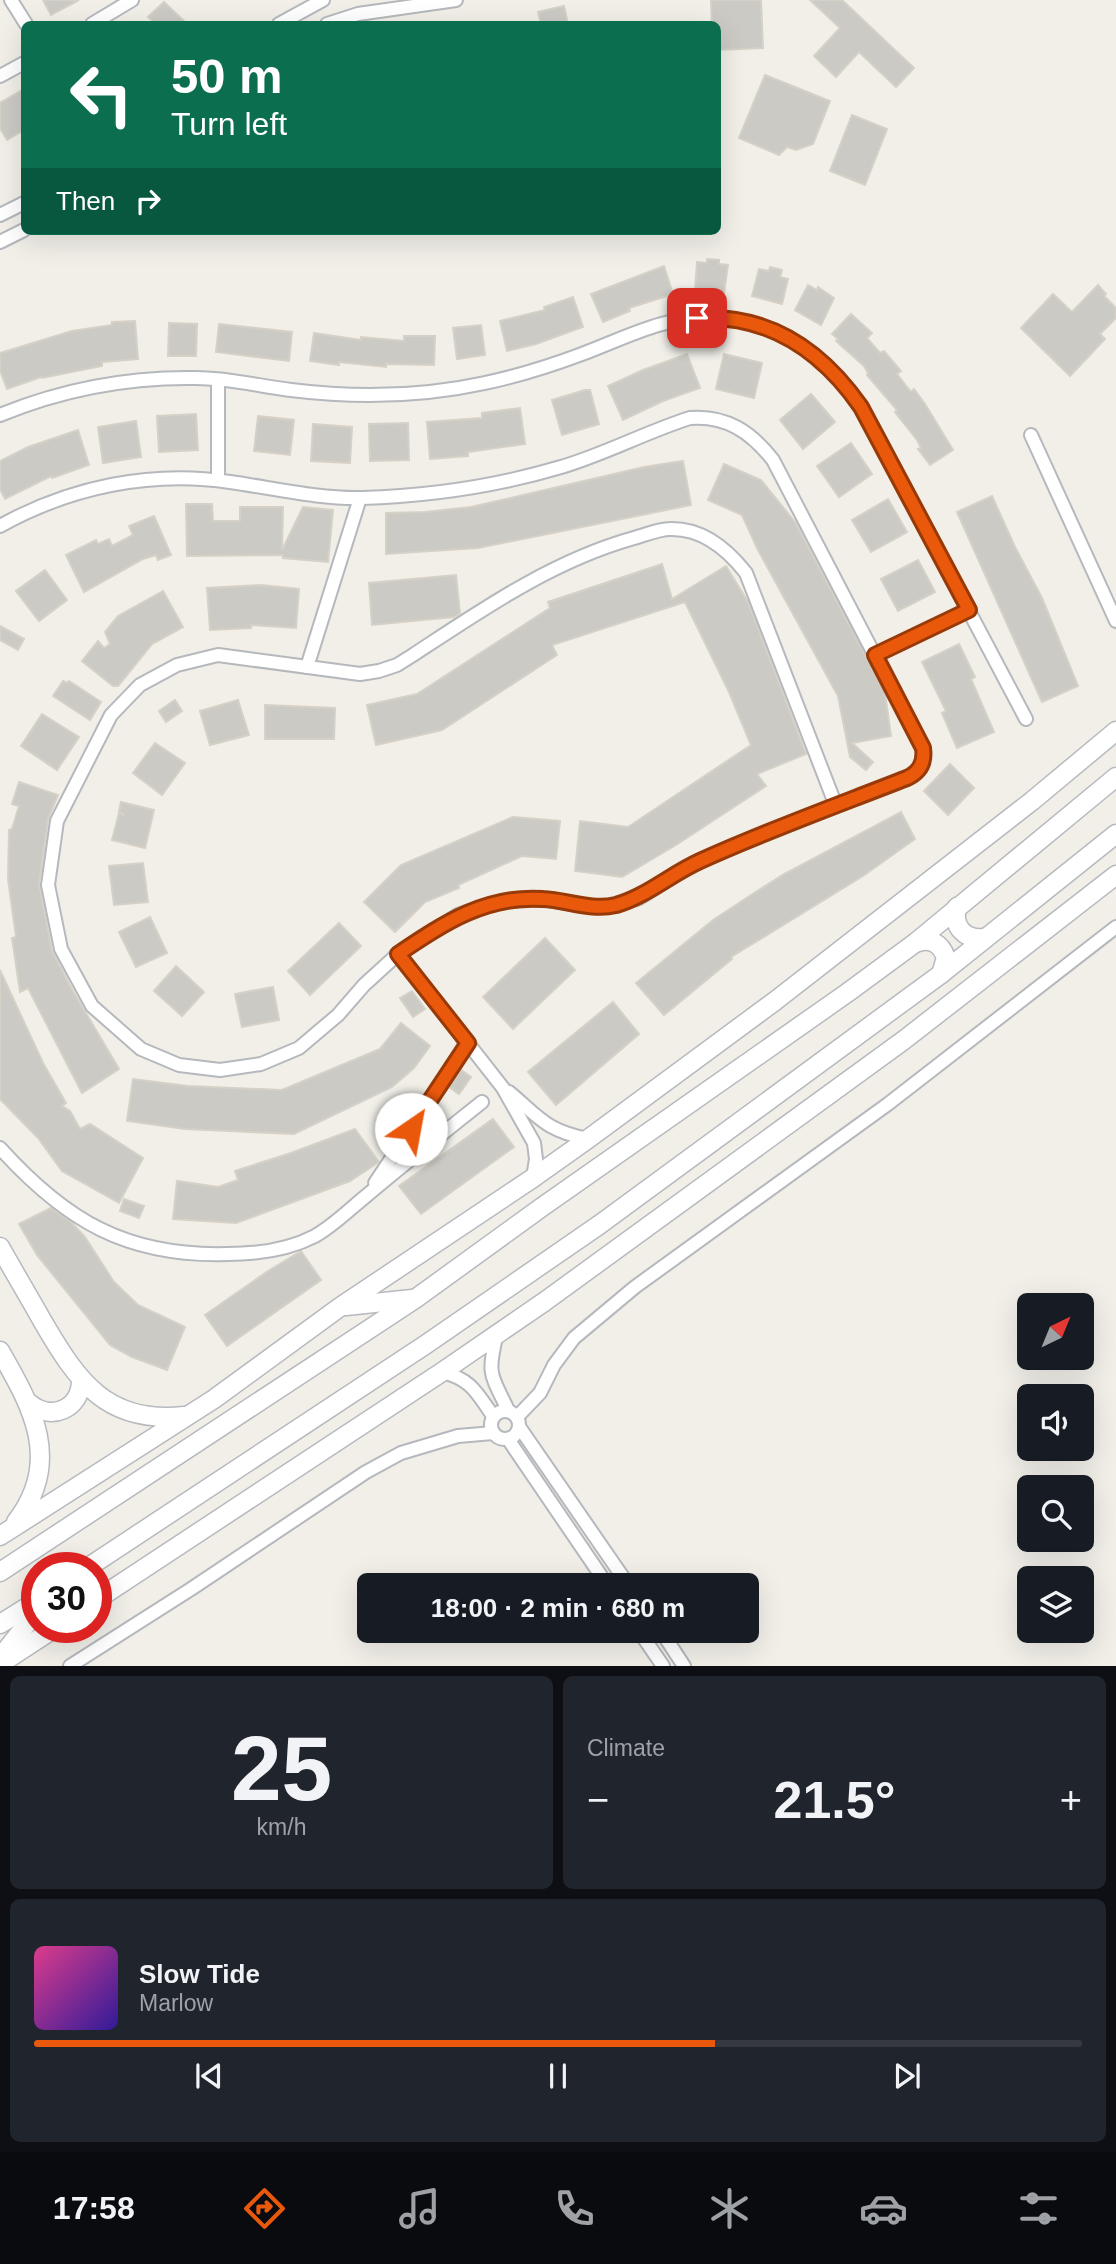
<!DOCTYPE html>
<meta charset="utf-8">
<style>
body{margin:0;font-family:Helvetica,sans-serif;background:#20242c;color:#f1f3f6;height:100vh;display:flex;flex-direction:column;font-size:26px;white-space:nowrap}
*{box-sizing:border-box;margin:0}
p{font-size:23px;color:#9ea1a6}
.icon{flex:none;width:38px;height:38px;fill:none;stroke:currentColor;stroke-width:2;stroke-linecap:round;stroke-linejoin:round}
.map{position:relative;height:1666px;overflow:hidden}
.sheet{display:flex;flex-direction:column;gap:10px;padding:10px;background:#0d0f14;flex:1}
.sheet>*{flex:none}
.guide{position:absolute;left:21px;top:21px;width:700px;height:214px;border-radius:10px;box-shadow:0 7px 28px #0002;background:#0b6e4f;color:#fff;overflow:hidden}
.needle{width:46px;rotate:43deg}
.tools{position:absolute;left:1017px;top:1293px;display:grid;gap:14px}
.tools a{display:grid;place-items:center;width:77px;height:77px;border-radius:10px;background:#171b24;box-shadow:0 7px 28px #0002;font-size:35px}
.speed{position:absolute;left:21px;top:1552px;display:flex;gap:14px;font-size:35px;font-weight:700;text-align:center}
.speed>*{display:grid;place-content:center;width:91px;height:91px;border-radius:50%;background:#171b24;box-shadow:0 7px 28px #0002;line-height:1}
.speed .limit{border:10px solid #d22;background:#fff;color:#111}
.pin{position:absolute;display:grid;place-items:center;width:60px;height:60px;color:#fff;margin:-30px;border-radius:14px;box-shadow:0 4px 10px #0006}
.me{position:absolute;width:77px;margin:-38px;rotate:33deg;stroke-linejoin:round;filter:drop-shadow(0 0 5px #0008)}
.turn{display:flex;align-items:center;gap:24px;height:147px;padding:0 35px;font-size:32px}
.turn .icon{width:91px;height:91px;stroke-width:2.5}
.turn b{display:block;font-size:49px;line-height:60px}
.then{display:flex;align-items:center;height:66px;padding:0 35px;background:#0003;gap:14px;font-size:26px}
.big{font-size:52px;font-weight:700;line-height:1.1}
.sheet .widget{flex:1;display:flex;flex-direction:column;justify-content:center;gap:10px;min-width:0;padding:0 24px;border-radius:10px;background:#20242c}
.sheet .dial{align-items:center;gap:0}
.dial b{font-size:91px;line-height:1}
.song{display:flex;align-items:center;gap:21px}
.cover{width:84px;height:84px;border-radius:10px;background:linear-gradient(135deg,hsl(330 70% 55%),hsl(250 70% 35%))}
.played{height:7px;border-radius:4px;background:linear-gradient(90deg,#ea580c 65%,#363941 65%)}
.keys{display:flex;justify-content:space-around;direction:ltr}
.heat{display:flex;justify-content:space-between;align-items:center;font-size:38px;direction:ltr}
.sheet .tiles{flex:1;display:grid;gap:10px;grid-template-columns:1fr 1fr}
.widget:last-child{grid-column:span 2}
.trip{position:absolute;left:357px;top:1573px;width:402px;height:70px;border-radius:10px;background:#171b24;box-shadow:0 7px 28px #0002;font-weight:700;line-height:70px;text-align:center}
.tab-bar{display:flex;height:112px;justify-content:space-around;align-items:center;background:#090b0e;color:#9ea1a6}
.tab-bar .icon{width:49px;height:49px}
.tab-bar .selected{color:#ea580c}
.tab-bar b{font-size:32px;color:#f1f3f6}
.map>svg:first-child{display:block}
</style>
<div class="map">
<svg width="1116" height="1666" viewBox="0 0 1116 1666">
<rect width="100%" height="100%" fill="#f1efe8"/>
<g fill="#cccac5" stroke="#d6d1c6" stroke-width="2">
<polygon points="43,0 79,0 51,15"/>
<polygon points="711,0 761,0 763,48 718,50 718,24 712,24"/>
<polygon points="810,0 842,0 914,68 896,87 859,52 836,77 814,56 840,28"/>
<polygon points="164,2 187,24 156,24 148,17"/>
<polygon points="564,6 568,24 541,24 538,12"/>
<polygon points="765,75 830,101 813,144 796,150 787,147 779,155 739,138"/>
<polygon points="24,89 24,130 7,140 0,128 0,103"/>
<polygon points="852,115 887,129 865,185 830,171"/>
<polygon points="707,259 719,260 719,264 728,265 724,293 704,293 704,291 695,290 697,262 707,263"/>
<polygon points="664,266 673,294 629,308 630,311 603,322 591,294"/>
<polygon points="770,267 782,270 780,277 788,279 782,304 752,296 759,269 769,271"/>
<polygon points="808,285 817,290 818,287 834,298 821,325 795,310"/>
<polygon points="1098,285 1106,294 1104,296 1116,308 1116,318 1100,334 1105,339 1070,376 1021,328 1053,294 1072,312"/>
<polygon points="573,297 583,327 536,344 507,351 500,321 545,310 544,307"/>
<polygon points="851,314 872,333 867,338 880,353 884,351 901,371 897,374 911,392 914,389 925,404 953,450 930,465 918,449 921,448 917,440 895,412 897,410 867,375 868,373 864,366 836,341 838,339 832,334"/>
<polygon points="135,321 138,359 102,362 102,366 42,378 41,377 7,389 0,370 0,353 72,331 112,325 112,322"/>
<polygon points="169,323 197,324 196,356 168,356"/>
<polygon points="219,324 292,332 289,361 216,352"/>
<polygon points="481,325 485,355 457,359 453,328"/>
<polygon points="314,333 361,340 361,337 404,341 404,336 435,336 434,365 386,364 386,367 339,362 339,365 310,361"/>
<polygon points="687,354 700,388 663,401 623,420 608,386 643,370"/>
<polygon points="724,354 762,363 754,398 716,389"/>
<polygon points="585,390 590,390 599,424 562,435 552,400"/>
<polygon points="811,394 835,422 803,449 780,420"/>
<polygon points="520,408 525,444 468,452 468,456 430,459 427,422 482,418 482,413"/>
<polygon points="196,414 198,450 159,452 157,416"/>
<polygon points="258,416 294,420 290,455 254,451"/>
<polygon points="136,421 141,457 103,463 98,427"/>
<polygon points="408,423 409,460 370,461 369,424"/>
<polygon points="313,424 352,427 350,463 311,461"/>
<polygon points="78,430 89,465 52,478 51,476 5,499 0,489 0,461 28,447"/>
<polygon points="851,443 872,474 839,497 817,466"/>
<polygon points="683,461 691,505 478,548 386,554 386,513 425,512 471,507 644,467"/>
<polygon points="724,464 761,480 795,522 885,693 891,736 852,743 873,762 866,770 850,757 838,696 758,550 742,515 708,500"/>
<polygon points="992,496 1015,547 1042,598 1078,686 1042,702 957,512"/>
<polygon points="888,499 907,532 871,552 852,520"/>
<polygon points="186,504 212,504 213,521 240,521 240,507 283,507 282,550 303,507 333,510 328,562 283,558 283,555 187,556"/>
<polygon points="154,516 171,555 158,560 156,555 143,559 84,592 66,555 96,540 98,544 109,539 112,546 133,535 129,526"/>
<polygon points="918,560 935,592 898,611 881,579"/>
<polygon points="662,564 672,599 726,566 748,602 806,754 757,774 766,786 676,845 622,877 575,871 580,821 628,827 751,745 729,692 685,602 552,645 557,655 442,730 376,745 367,705 417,694 550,608 548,602"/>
<polygon points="45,570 67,600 39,621 16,591"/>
<polygon points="456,575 460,613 454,617 372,625 369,583"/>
<polygon points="261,585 299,589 296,628 251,625 251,628 210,630 207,588"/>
<polygon points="163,591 183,627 152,644 118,686 113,686 82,661 98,641 104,648 110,644 105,632 118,616"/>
<polygon points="0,626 24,639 18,650 0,640"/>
<polygon points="959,644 975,677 971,679 994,732 957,748 942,713 946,711 922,662"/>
<polygon points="63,681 67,683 69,681 101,702 90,720 53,696"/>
<polygon points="175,700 182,711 166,722 159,711"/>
<polygon points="238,700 249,735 210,745 200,711"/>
<polygon points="265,705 335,708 334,739 265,739"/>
<polygon points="42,714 79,737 57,770 21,746"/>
<polygon points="155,743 185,763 162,795 133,773"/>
<polygon points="950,764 974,788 948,815 924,791"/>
<polygon points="19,782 58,795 48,819 39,884 52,951 74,993 119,1069 82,1093 28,988 20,992 12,938 16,937 8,879 9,830 12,829 19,806 12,804"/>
<polygon points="121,802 154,810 145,848 112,840 119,813 124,815 119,811"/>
<polygon points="901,812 915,839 863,876 731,957 732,959 664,1015 636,983 713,920 748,897 784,874"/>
<polygon points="513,817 560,821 556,859 522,856 458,885 459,888 425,902 395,932 364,902 401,865"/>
<polygon points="143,863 148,902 114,905 109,866"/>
<polygon points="150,917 167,953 136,967 119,932"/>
<polygon points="339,923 361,946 310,995 288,971"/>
<polygon points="545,938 575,970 513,1029 483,997"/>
<polygon points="176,966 204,992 182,1016 154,991"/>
<polygon points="0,970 43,1063 66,1103 62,1106 70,1111 80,1129 90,1124 143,1158 119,1203 62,1171 38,1138 0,1099"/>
<polygon points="273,987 279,1020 242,1027 235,994"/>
<polygon points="412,991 425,1009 413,1017 400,998"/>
<polygon points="613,1002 639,1034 556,1105 528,1072"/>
<polygon points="401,1023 430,1046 414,1068 392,1087 294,1134 185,1129 127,1121 133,1079 188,1086 282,1090 380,1049"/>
<polygon points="461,1070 471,1077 459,1094 449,1087"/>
<polygon points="493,1119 514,1147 421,1214 399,1186"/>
<polygon points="355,1129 379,1162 350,1181 236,1223 173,1219 177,1181 218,1187 238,1180 235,1171 291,1153"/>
<polygon points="124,1199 144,1206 139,1218 120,1211"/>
<polygon points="51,1208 72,1223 85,1237 114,1282 138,1305 185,1327 167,1370 132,1357 110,1345 37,1255 19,1224"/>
<polygon points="301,1251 321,1280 227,1346 205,1315 268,1271"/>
</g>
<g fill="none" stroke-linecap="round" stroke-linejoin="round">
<g stroke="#b5b8bc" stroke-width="16">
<g id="street">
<polyline points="11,0 26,24"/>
<polyline points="92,24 132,0"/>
<polyline points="279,24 323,0"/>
<polyline points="327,24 358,14 456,0"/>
<polyline points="0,76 24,63"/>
<polyline points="0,215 24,203"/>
<polyline points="0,242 24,230"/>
<path d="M 0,415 C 63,389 128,377 196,378 C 228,378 259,386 291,390 C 355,398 421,397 485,383 C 518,376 550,366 582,354 C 625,338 666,315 713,318 C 779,321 824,355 861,407 L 1026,719"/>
<polyline points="1031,435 1116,621"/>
<polyline points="218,480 218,380"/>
<path d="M 0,526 C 70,487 151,470 230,482 C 273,488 319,499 362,498 C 429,496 497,486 561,467 C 605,454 646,432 690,418 C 726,415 751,432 773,460 L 923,748 C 925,762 920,771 907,778 L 698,861 L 639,898 L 612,906 L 585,906 L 542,899 L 499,902 L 458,915 L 398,954 L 364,985 L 338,1015 L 299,1048 L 261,1064 L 220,1070 L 179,1065 L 141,1049 L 92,1006 L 61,949 L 48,885 L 57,821 L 111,715 L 140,685 L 177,665 L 218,655 L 360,674 L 379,671 L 397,665 L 413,655 C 483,609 552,561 634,538 C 645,535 659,529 670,529 C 702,528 728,550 746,573 L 836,806"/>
<polyline points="875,655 969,610"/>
<polyline points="307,667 360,498"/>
<polyline points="398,954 503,1088 534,1143 536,1159 533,1178"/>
<path d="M 509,1092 C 540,1118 545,1130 588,1139"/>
<path d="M 0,1148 C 66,1221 127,1257 228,1254 C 258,1254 288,1250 315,1236 C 333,1226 350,1209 366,1196 C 404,1164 443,1133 482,1102"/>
<polyline points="375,1183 468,1043"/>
<path d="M 497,1333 C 487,1374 490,1373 508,1410"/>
<path d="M 442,1372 C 471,1379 477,1393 493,1416"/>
<circle cx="505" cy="1425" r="14"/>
<polyline points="517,1417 540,1393 554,1365 574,1338 635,1287 888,1104 1116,927"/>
<polyline points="520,1428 629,1586"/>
<polyline points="508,1439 608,1586"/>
<polyline points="639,1631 663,1666"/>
<polyline points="661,1631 684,1666"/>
<polyline points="70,1666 191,1589 366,1472 401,1453 458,1436 493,1433"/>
</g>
</g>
<g stroke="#b6babf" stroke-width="21">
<g id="secondary">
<path d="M 957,907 C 952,926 964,940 984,938"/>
<path d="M 915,943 C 930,937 941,943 946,958 L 941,974"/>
<path d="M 0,1247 C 14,1272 29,1297 43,1322 C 78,1382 107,1424 184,1416"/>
<polyline points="346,1306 412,1299"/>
<path d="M 0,1351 C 32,1407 63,1461 16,1522"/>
<path d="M 29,1403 C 51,1422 81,1409 81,1380"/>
<polyline points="0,1536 214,1399 340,1307 533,1178 588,1139 775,1001 1032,801 1116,731"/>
<polyline points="87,1568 425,1345 599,1225 941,974 1116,834"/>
<polyline points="0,1572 415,1299 542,1207 847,993 915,943 1116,777"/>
<polyline points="96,1600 442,1372 544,1302 904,1040 1116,875"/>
<polyline points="0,1624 37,1601"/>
<polyline points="0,1658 37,1611"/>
<polyline points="0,1664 55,1628"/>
</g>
</g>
<use href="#street" stroke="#fff" stroke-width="12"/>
<use href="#secondary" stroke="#fff" stroke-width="18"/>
</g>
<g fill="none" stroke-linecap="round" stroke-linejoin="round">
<g stroke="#983908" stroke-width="18">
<path id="route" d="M 411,1129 L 468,1043 L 398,954 C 443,924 485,895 543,899 C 567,900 591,911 616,905 C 647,896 671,874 700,861 C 768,830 838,805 907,778 C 920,772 925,762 923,748 L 875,655 L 969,610 L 861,407 C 822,351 769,314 697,318"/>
</g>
<use href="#route" stroke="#ea580c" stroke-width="12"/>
</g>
</svg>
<div class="tools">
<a><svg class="needle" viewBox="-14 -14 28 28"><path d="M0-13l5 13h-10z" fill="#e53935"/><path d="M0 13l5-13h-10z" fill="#9ea1a6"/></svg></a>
<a><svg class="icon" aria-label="sound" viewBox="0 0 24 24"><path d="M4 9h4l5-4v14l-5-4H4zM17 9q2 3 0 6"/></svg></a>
<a><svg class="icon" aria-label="search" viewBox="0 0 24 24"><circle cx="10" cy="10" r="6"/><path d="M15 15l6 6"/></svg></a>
<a><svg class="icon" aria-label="layers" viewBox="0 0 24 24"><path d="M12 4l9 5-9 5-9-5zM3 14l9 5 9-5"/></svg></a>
</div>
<div class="speed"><div class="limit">30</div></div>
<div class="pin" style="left:697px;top:318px;background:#d93025"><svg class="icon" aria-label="arrive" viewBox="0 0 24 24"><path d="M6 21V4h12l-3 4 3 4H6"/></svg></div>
<svg class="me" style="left:411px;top:1129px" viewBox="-20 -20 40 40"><circle r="19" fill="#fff"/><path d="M0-13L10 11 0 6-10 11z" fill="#ea580c"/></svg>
<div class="trip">18:00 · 2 min · 680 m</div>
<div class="guide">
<div class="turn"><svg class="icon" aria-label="left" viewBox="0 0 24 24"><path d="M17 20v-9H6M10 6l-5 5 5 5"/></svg><div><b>50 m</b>Turn left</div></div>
<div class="then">Then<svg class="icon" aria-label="right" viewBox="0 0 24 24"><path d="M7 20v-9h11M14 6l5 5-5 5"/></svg></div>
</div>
</div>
<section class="sheet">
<div class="tiles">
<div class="widget dial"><b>25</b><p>km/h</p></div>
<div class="widget"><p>Climate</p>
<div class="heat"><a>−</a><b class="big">21.5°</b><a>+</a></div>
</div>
<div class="widget">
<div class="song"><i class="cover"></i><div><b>Slow Tide</b><p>Marlow</p></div></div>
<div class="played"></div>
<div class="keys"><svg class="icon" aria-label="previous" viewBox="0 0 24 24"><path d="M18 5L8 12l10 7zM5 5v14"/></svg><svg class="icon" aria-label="pause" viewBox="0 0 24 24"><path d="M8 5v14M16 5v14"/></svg><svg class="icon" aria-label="next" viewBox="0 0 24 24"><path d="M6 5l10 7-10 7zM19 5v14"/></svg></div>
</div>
</div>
</section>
<nav class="tab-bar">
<b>17:58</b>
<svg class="icon selected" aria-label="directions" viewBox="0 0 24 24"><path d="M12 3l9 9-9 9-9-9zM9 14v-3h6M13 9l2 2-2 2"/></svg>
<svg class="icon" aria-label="music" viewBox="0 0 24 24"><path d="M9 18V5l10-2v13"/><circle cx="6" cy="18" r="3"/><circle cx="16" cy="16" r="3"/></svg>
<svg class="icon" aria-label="phone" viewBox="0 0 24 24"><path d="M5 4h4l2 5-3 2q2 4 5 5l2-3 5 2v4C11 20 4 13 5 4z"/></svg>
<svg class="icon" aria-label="climate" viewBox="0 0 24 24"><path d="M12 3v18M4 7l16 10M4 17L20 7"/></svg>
<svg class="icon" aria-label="car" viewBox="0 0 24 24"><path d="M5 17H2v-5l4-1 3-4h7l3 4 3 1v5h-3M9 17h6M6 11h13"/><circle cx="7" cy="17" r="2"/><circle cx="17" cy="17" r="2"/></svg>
<svg class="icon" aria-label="filters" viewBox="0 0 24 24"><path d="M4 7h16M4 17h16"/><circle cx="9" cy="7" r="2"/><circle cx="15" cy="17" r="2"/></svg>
</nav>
